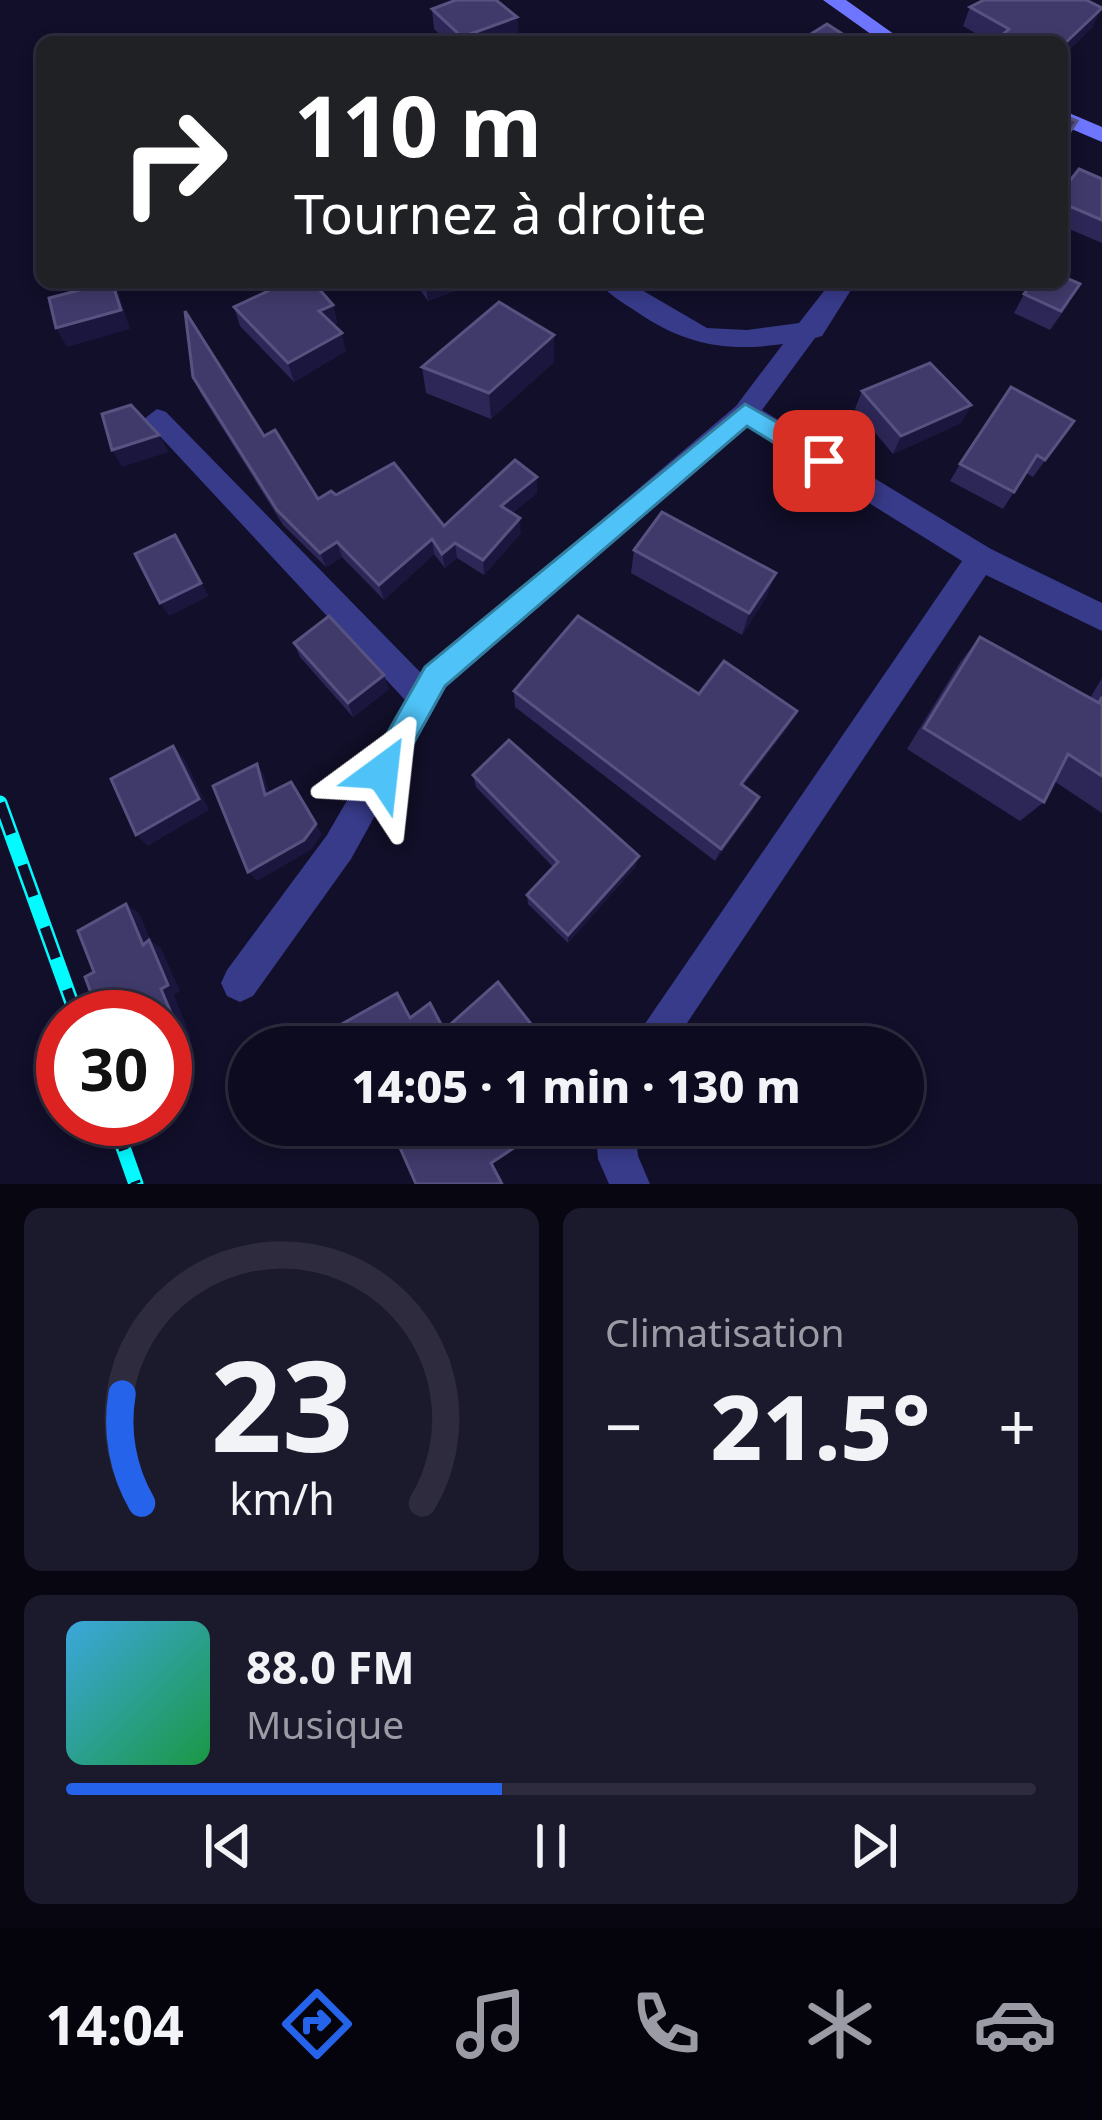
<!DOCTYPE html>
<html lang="fr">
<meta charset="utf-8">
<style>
body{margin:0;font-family:"Noto Sans",sans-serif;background:#1b192c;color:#f1f3f6;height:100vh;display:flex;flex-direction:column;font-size:45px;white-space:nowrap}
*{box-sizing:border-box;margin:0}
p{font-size:39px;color:#9a9ba4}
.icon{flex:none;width:66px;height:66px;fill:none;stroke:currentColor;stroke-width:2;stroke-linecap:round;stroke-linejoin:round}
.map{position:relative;height:1184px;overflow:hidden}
.panel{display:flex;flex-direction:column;gap:24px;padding:24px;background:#070611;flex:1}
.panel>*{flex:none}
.guide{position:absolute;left:36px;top:36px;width:1032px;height:252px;border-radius:18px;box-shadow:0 6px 18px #0003,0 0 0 3px #2d2b3d;background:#202124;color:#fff;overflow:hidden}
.speed{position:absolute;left:36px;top:990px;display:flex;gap:24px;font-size:60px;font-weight:700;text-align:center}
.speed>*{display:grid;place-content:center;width:156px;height:156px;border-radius:50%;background:#0d0b1f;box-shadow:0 6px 18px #0003,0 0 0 3px #2d2b3d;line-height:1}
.speed .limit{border:18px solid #d22;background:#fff;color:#111}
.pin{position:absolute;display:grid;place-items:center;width:102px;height:102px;color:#fff;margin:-51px;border-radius:24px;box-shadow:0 6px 18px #0006}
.me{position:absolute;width:132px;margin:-66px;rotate:30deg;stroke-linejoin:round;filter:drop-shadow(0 0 9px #0008)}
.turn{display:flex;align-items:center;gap:42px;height:252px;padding:0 60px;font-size:54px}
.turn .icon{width:156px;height:156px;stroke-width:2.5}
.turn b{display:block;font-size:84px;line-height:102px}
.big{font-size:90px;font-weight:800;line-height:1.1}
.panel .tile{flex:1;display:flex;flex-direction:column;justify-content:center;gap:18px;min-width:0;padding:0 42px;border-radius:18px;background:#1b192c}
.panel .dial{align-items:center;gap:0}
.dial svg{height:312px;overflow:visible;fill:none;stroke:#2d2b3d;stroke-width:7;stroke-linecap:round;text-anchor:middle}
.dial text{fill:#f1f3f6;stroke:none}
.song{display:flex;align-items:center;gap:36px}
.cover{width:144px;height:144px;border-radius:18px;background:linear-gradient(135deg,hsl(200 70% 55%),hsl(140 70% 35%))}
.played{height:12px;border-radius:6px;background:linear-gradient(90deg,#2563eb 45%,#2d2b3d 45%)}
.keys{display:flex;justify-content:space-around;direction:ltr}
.heat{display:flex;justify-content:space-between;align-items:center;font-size:66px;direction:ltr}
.panel .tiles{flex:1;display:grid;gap:24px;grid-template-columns:1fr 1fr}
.tile:last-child{grid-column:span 2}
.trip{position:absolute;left:228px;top:1026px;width:696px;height:120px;border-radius:60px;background:#0d0b1f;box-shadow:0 6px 18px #0003,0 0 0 3px #2d2b3d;font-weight:800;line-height:120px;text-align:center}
.menu{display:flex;height:192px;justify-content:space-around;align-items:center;background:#05040c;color:#9a9ba4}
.menu .icon{width:84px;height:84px}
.menu .current{color:#2563eb}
.menu b{font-size:54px;color:#f1f3f6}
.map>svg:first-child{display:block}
</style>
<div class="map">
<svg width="1102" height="1184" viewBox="0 0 1102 1184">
<rect width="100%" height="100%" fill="#110f29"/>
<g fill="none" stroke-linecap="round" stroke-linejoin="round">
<g fill="#383b8a" fill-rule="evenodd">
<path d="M 599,282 L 628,282 L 707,328 L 747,330 L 799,323 L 831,282 L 856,282 L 822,336 L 815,338 L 762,410 L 991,549 L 1102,603 L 1102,631 L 986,575 L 671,1047 L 629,1047 L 962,561 L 747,427 L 446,687 L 351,859 L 253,996 L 240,1002 L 227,996 L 221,983 L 227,970 L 327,835 L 405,700 L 144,419 L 157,409 L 166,412 L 421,673 L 736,406 L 783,344 C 726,352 685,345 637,312 C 623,303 608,294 599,282 Z"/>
<polygon points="595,1125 635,1125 638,1156 650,1184 609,1184 598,1159"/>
</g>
<g fill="#6e76ff" fill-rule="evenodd">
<polygon points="823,0 846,0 905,42 882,42"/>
<polygon points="1062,110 1102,127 1102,142 1062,125"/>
</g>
<g stroke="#03faff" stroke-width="15">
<g id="rail">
<polyline points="0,803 77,1017"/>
<polyline points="113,1119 136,1184"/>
</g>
</g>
<use href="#rail" stroke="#110f29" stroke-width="10" stroke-dasharray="33" stroke-linecap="butt"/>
</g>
<g fill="#2d2758">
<polygon points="970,7 1093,26 1062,57 1062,42 991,42 963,26"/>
<polygon points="432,9 517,17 518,37 503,42 448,42 434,29"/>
<polygon points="1102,179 1102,243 1062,226 1062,191"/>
<polygon points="415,282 487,282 470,290 467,286 428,301"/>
<polygon points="788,282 816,282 811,290"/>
<polygon points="1024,294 1069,303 1050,330 1014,313"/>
<polygon points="333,305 337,323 334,325 346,351 294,382 240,326 234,307"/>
<polygon points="554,362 491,419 426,393 422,367"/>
<polygon points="193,377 264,436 318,499 336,495 444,526 537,493 512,513 521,533 484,575 457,558 445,568 434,554 384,600 342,557 326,567 283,525 201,394"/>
<polygon points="862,391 971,405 961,423 893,454 855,409"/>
<polygon points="1074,421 1033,477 1026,473 1003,509 950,481 960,464"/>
<polygon points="634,550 767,596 742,635 631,573"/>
<polygon points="980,637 1090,698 1102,678 1102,813 1054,781 1044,802 1020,821 907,749 961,661"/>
<polygon points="294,643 389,689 353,717 300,657"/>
<polygon points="514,691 699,694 789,726 743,786 759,797 752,811 715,861 515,707"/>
<polygon points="473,775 636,866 568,943 528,904 527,895 553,867 476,787"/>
</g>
<g fill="#1a163d">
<polygon points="1102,8 1093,26 1062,57 1062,46"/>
<polygon points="517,17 518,37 503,42 462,42 462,37"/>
<polygon points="112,282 115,282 130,329 67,347 56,328"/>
<polygon points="425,282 466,282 467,286 428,301"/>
<polygon points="470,282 487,282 470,290"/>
<polygon points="333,305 337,323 324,330 319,311"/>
<polygon points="342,333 346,351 294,382 288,363"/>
<polygon points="554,335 554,362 491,419 489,393"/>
<polygon points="971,405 961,423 893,454 901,436"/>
<polygon points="159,435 169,452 122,467 112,450"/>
<polygon points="537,477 537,493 502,522 501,506"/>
<polygon points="520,518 521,533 484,575 483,560"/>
<polygon points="175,535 209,596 169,616 160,603"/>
<polygon points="432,539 434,554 384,600 379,585"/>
<polygon points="337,542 342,557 326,567 320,553"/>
<polygon points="455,543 457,558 445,568 442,554"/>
<polygon points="776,573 767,596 742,635 749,613"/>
<polygon points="384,675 389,689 353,717 348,703"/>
<polygon points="797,711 789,726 734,798 741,784"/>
<polygon points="173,746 184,758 209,810 148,846 136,835"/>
<polygon points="257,764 264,775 273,805 265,795"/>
<polygon points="291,782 322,834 311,850 257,881 248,872"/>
<polygon points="759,797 752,811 715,861 721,849"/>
<polygon points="639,856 636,866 568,943 568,935"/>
<polygon points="126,904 139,913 151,941 161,948 180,991 174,995 191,1037 165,1053 165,1041 143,945"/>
<polygon points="539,1034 539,1040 532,1047 525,1047"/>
<polygon points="325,1125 338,1125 325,1134 315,1131"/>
<polygon points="504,1125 516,1149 493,1164 504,1184 502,1184 491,1163"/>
</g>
<g fill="#3f3a6a" stroke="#575381" stroke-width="3">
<polygon points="456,0 496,0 517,17 462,37 432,9"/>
<polygon points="984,0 1086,0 1102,8 1062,46 1062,42 1013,42 1000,37 1009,29 970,7"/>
<polygon points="827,24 855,42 798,42"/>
<polygon points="1062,115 1077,121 1062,144"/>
<polygon points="1079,169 1102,179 1102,220 1062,203 1062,191"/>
<polygon points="1062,276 1080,284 1061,311 1024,294 1033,282 1062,282"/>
<polygon points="79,282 112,282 121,310 56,328 49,298 80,290"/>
<polygon points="287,282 313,282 333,305 319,311 342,333 288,363 234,307"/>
<polygon points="499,302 554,335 489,393 422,367"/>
<polygon points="185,311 264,436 275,430 318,499 331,491 336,495 394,463 444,526 515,460 537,477 501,506 520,518 483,560 455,543 442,554 432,539 379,585 337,542 320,553 277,510 193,377"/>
<polygon points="930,363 971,405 901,436 862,391"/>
<polygon points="1011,387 1074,421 1045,460 1037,455 1014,492 960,464"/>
<polygon points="131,405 159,435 112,450 102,414"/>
<polygon points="662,512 776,573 749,613 634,550"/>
<polygon points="175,535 201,583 160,603 135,554"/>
<polygon points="329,616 384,675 348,703 294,643"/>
<polygon points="578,616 699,694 724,661 797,711 741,784 759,797 721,849 514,691"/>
<polygon points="980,637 1099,703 1102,697 1102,776 1068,754 1044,802 924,728"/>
<polygon points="509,740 639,856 568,935 527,895 558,862 473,775"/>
<polygon points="173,746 199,799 136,835 111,779"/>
<polygon points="257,764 265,795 291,782 316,824 304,840 248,872 213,786"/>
<polygon points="126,904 143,945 149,940 168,985 161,989 179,1032 165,1041 165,1017 100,1017 85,977 94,972 78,931"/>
<polygon points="498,982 539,1034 525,1047 301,1047 397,993 410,1018 430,1003 444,1030"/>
<polygon points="390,1125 504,1125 515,1147 491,1163 502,1184 416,1184"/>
</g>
<polygon fill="#4fc3f7" stroke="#337fa1" stroke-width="3" points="745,404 833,454 833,468 815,468 747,426 445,686 392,782 382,787 371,782 366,772 371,762 425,667"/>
</svg>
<div class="speed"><div class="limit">30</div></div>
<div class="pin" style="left:824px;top:461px;background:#d93025"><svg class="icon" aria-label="arrive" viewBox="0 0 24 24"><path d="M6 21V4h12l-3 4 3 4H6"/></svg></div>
<svg class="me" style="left:382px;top:772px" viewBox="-20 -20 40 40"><path d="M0-17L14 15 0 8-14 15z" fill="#4fc3f7" stroke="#fff" stroke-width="4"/></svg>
<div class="trip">14:05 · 1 min · 130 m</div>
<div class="guide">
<div class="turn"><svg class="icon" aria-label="right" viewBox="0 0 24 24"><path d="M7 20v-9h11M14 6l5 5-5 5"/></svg><div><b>110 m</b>Tournez à droite</div></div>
</div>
</div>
<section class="panel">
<div class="tiles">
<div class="tile dial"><svg viewBox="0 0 100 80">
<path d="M14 69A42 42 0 1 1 86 69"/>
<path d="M14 69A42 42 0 0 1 9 41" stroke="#2563eb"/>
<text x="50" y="56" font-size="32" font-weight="700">23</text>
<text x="50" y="72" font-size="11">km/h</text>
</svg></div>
<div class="tile"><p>Climatisation</p>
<div class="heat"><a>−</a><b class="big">21.5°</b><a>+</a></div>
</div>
<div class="tile">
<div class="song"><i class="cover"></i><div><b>88.0 FM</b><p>Musique</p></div></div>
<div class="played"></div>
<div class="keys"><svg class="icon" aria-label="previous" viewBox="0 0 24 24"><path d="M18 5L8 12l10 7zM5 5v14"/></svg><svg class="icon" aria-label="pause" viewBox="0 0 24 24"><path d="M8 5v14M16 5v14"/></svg><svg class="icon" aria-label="next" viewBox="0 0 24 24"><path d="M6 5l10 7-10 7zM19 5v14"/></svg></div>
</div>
</div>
</section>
<nav class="menu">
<b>14:04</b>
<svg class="icon current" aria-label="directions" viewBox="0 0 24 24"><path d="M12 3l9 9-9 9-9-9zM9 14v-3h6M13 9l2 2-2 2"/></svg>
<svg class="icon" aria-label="music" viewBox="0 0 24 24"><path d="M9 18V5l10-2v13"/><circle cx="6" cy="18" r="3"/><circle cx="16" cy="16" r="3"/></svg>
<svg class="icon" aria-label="phone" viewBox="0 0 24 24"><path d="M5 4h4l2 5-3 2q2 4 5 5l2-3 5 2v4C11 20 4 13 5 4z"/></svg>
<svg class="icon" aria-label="climate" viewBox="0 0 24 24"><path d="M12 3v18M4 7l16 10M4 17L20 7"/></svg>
<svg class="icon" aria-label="car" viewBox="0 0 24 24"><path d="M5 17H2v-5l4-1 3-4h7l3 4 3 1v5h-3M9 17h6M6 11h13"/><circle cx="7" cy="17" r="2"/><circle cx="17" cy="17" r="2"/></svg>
</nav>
